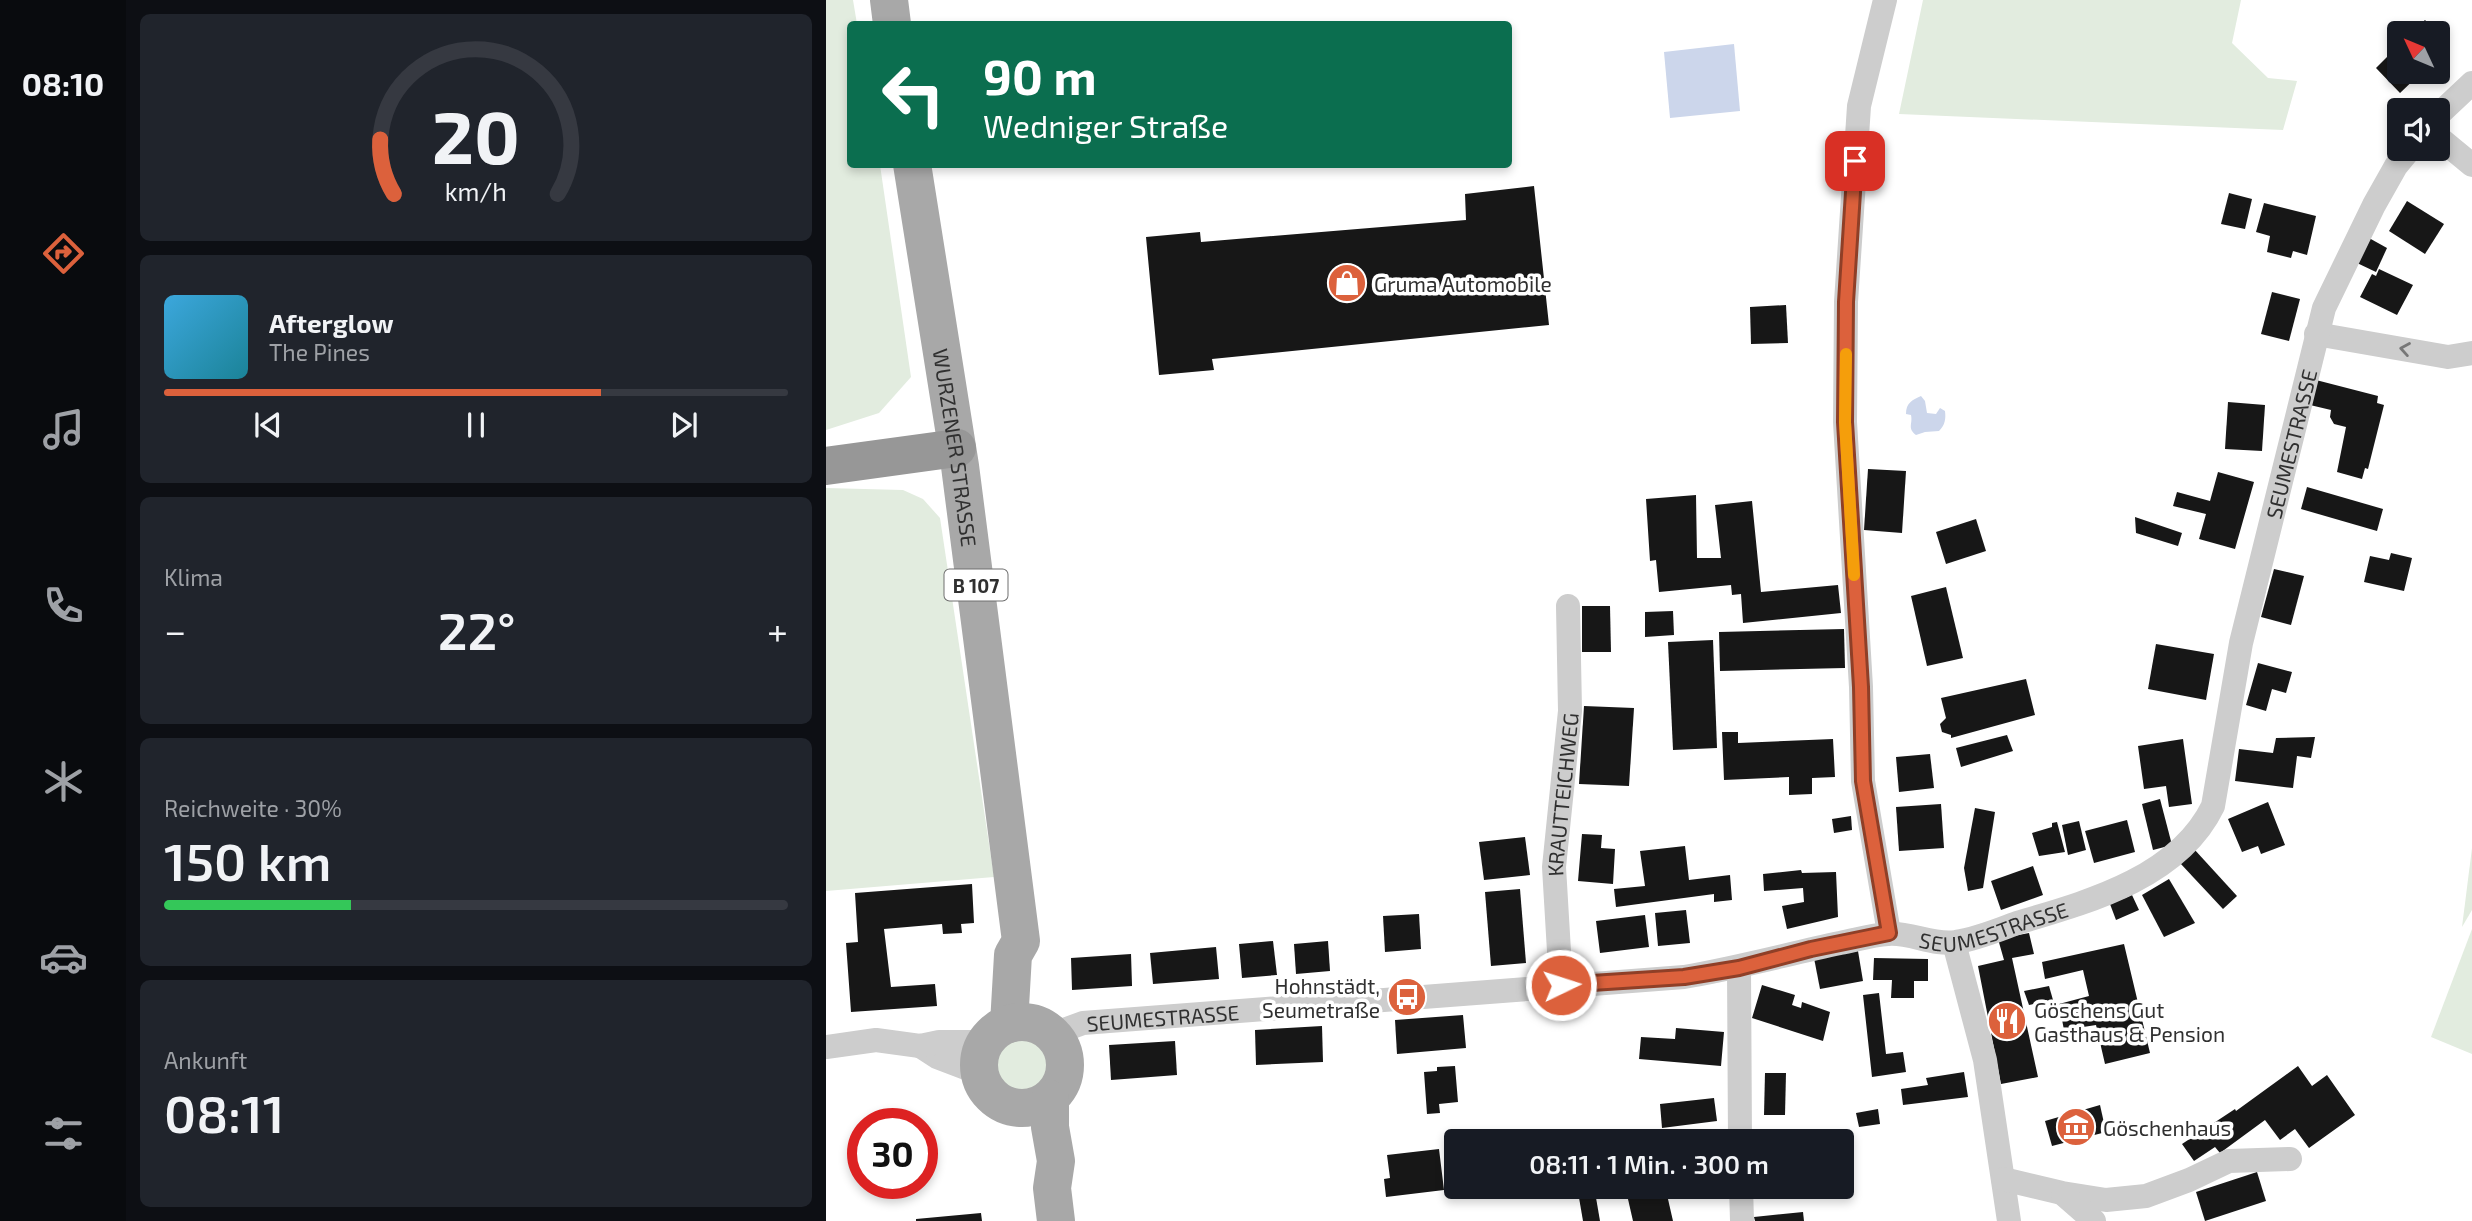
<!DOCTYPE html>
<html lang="de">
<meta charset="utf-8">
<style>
body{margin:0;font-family:"Exo 2",sans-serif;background:#20242c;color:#f1f3f6;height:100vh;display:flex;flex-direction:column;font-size:26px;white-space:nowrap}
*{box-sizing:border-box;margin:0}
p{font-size:23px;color:#9ea1a6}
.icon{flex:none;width:38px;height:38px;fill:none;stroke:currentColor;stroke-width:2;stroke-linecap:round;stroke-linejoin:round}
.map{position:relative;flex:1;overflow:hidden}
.side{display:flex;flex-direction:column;gap:14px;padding:14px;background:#0d0f14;width:700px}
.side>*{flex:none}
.guide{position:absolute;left:21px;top:21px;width:665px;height:147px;border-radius:7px;box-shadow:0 4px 10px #0003;background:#0b6e4f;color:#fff;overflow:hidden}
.needle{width:46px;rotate:314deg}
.fabs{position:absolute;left:1561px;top:21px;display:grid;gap:14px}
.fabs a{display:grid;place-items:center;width:63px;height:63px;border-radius:7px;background:#171b24;box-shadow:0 4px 10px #0003;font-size:35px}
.speed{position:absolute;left:21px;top:1108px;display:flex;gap:14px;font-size:35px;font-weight:700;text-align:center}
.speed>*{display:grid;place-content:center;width:91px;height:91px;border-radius:50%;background:#171b24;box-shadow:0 4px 10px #0003;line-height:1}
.speed .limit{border:10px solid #d22;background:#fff;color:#111}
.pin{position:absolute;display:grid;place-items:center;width:60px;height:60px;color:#fff;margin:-30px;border-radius:14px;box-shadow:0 4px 10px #0006}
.me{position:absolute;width:77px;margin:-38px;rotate:86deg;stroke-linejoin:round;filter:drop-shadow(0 0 5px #0008)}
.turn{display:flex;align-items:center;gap:24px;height:147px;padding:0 21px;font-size:32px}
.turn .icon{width:91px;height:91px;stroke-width:2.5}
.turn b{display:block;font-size:49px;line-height:60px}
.big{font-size:52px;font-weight:600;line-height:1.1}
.side .card{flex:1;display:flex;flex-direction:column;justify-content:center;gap:10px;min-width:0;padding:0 24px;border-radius:10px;background:#20242c}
.side .dial{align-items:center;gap:0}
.dial svg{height:182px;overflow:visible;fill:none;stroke:#363941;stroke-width:7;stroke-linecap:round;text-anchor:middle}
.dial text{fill:#f1f3f6;stroke:none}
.song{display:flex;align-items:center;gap:21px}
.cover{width:84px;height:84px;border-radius:10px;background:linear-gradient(135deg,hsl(200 70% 55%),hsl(190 70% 35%))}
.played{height:7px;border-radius:4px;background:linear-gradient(90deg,#dc613c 70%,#363941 70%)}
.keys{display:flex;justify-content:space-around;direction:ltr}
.heat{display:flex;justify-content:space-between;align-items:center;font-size:38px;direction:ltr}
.charge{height:10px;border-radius:5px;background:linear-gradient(90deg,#34c759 30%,#363941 0)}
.trip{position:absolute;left:618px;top:1129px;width:410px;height:70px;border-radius:7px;background:#171b24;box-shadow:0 4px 10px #0003;font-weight:600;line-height:70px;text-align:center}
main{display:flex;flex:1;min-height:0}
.dock{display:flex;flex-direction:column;width:126px;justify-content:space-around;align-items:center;background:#090b0e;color:#9ea1a6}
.dock .icon{width:49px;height:49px}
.dock .current{color:#dc613c}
.dock b{font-size:32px;color:#f1f3f6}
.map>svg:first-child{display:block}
</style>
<main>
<nav class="dock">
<b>08:10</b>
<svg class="icon current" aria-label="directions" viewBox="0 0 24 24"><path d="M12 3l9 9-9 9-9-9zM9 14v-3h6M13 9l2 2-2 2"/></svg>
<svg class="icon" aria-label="music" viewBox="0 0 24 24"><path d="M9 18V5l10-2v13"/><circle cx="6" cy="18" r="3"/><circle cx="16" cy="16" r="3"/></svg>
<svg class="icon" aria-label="phone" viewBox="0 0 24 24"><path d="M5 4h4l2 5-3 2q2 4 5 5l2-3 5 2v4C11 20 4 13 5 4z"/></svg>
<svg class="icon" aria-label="climate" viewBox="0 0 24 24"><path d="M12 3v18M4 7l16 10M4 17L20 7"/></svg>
<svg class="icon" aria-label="car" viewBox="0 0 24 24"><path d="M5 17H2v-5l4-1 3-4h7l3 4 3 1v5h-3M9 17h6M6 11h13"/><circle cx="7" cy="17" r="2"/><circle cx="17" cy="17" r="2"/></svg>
<svg class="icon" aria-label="filters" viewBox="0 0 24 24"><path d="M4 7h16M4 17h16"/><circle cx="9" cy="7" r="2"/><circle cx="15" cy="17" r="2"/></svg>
</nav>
<section class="side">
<div class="card dial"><svg viewBox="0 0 100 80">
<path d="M14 69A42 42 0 1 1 86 69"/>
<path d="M14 69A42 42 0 0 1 8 45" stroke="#dc613c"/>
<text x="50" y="56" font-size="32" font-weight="700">20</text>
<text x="50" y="72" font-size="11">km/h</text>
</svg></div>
<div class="card">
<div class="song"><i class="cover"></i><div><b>Afterglow</b><p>The Pines</p></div></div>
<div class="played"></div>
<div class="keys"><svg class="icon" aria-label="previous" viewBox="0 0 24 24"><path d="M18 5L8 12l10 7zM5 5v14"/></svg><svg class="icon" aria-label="pause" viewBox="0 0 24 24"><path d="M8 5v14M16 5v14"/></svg><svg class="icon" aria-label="next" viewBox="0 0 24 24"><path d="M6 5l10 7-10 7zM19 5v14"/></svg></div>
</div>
<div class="card"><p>Klima</p>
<div class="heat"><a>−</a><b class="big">22°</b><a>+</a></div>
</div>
<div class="card"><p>Reichweite · 30%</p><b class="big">150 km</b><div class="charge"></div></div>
<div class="card"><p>Ankunft</p><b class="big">08:11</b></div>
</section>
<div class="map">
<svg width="1646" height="1221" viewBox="0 0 1646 1221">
<rect width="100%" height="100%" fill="#fff"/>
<g fill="#e2ecdf">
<polygon points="0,0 27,0 31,24 24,24 24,164 54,165 85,377 53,413 0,430"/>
<polygon points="1097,0 1415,0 1406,43 1442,78 1471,81 1457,130 1073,114"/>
<polygon points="0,488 77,490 97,499 114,518 168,877 0,891"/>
<polygon points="1646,848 1646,910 1636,927"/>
<polygon points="1646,929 1646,1054 1605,1037"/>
<circle cx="197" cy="1065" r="26"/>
</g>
<g fill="#ccd6eb">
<polygon points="908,44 914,111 844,118 838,52"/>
<path d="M 1095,396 L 1099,401 L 1101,413 L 1110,414 L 1114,408 L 1119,411 C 1120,419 1119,425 1113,431 L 1099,432 L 1090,435 C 1081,428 1087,424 1085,415 L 1080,414 C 1080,403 1086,400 1095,396 Z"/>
</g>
<g fill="#171717">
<polygon points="1599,20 1623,45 1612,56 1612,33 1585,33"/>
<polygon points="1573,45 1573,72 1596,72 1574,93 1550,68"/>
<polygon points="708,186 723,325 386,359 388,370 333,375 320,237 374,232 375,242 640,220 639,194"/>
<polygon points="1403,193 1426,199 1419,229 1395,224"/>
<polygon points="1581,201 1618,224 1599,254 1563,231"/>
<polygon points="1438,203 1490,216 1481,255 1467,251 1465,258 1441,252 1444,236 1430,232"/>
<polygon points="1543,238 1561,248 1550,272 1531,263"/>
<polygon points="1553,269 1587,285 1571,315 1534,297 1546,274 1550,276"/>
<polygon points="1446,292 1474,299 1463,341 1435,334"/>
<polygon points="960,305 962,343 925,344 924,307"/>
<polygon points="1490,380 1552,396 1551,403 1558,405 1542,469 1539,468 1536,479 1511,472 1520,427 1508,424 1504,417 1505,410 1484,405"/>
<polygon points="1402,402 1439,405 1436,451 1399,449"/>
<polygon points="1042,469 1080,471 1076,533 1038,530"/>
<polygon points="1392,472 1428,482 1409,549 1373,539 1380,514 1347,506 1351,492 1384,501"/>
<polygon points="1481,487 1557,509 1551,531 1475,509"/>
<polygon points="870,495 871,558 895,558 889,505 926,501 935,592 1012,585 1015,613 917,623 915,594 906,595 905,585 833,592 830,560 824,561 820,499"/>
<polygon points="1309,517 1356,533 1352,546 1310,533"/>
<polygon points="1150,519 1160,551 1120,564 1110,532"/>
<polygon points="1565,553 1586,558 1578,591 1538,582 1544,556 1563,560"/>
<polygon points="1448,569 1478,576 1465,625 1435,617"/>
<polygon points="1120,587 1137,658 1101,666 1085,596"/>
<polygon points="756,606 784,606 785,652 756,652"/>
<polygon points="847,611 848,635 819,637 819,612"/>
<polygon points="1018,629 1019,668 894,671 893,632"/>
<polygon points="887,640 891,748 847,750 842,642"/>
<polygon points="1330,644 1388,654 1380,700 1322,689"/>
<polygon points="1432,663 1466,672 1460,693 1446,689 1440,711 1420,705"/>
<polygon points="1200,679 1209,715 1125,738 1125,735 1116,732 1114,724 1120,718 1115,698"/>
<polygon points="758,706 808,708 803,786 753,784"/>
<polygon points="896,732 912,732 912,743 1007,739 1009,777 986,778 986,794 963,795 963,777 898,780"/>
<polygon points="1181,735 1187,751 1135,767 1130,748"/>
<polygon points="1489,737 1485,758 1471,756 1467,788 1409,781 1413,749 1447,753 1450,738"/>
<polygon points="1357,739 1366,804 1343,807 1340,786 1318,789 1312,746"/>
<polygon points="1104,754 1108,788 1073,792 1070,757"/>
<polygon points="1334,799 1346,845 1327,850 1316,804"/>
<polygon points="1442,802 1459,845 1435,854 1432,846 1416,852 1402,819"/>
<polygon points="1115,804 1118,848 1073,851 1070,807"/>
<polygon points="1149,808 1169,812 1157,888 1142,891 1138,868"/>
<polygon points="1025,816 1026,830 1008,833 1006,819"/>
<polygon points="1301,820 1309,852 1268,863 1259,831"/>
<polygon points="1253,821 1260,850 1242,855 1236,825"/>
<polygon points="1231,822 1239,852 1213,856 1206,833 1226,827 1226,823"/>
<polygon points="756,834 776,835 775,848 789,849 787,884 752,881"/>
<polygon points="699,837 704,875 658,880 653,842"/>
<polygon points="859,846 863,880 904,875 906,900 888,902 888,894 790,907 788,889 819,886 814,851"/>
<polygon points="1368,849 1411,896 1397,909 1354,863"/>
<polygon points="1207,866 1217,895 1175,910 1165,881"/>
<polygon points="975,870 976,873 1010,872 1012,917 961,929 956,906 978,902 977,888 938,891 937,874"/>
<polygon points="1343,879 1369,923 1338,937 1316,895"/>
<polygon points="146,884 148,923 135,924 136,933 117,934 116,924 58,929 65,987 109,984 111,1006 25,1012 20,943 32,942 29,893"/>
<polygon points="694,889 700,963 665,966 659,892"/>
<polygon points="1306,895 1313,910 1290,920 1284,904"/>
<polygon points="860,910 864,943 832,946 829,913"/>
<polygon points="593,914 595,949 559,952 557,916"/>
<polygon points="819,915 823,947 774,953 770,921"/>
<polygon points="1203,933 1208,954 1186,958 1212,1077 1175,1084 1152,966 1178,960 1172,939"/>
<polygon points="447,941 451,975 416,978 413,944"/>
<polygon points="502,941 504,971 470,974 468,944"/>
<polygon points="1298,944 1324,1053 1279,1064 1270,1025 1238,1030 1233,1004 1263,996 1257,970 1219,979 1216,962"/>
<polygon points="390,947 393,979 327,984 324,953"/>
<polygon points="1032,951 1037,981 994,989 988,958"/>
<polygon points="305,954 306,986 246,990 245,958"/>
<polygon points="1048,958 1102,959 1102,981 1088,981 1088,998 1065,998 1066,980 1047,980"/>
<polygon points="936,985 969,995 966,1005 975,1008 976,1002 1004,1012 997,1041 926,1018"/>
<polygon points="1223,986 1227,1000 1203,1005 1198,991"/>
<polygon points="1053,993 1060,1054 1077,1052 1080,1072 1046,1077 1037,995"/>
<polygon points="637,1015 640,1048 571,1054 569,1020"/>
<polygon points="496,1026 497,1062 430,1065 429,1030"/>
<polygon points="850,1028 898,1032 895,1066 813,1059 815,1037 849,1039"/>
<polygon points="349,1041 351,1075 285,1080 283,1045"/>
<polygon points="629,1066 632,1102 613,1104 614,1113 601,1114 598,1072 611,1071 611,1067"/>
<polygon points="1472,1066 1486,1086 1501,1075 1529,1115 1483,1148 1469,1129 1454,1140 1439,1120 1394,1153 1389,1147 1368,1161 1356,1144 1409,1109 1410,1111"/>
<polygon points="1138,1072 1142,1097 1077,1105 1075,1089 1102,1085 1100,1078"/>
<polygon points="939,1073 960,1073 959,1115 938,1115"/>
<polygon points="888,1098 891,1121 836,1128 834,1104"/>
<polygon points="1274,1105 1280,1132 1226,1146 1219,1121"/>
<polygon points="1052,1109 1054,1124 1033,1127 1030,1113"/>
<polygon points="961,1130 961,1141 926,1141 926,1132"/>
<polygon points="893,1136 894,1141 863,1141 863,1139"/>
<polygon points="613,1149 618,1190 560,1197 558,1179 564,1178 561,1155"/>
<polygon points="1431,1172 1440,1201 1379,1221 1370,1192"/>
<polygon points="751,1186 768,1186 774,1221 757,1221"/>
<polygon points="799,1186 839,1186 847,1221 807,1221"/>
<polygon points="977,1212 978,1221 929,1221 928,1217"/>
<polygon points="155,1213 156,1221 90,1221 90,1219"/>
</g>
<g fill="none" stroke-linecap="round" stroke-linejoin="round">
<g stroke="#cdcdcd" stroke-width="24">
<polyline points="1059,0 1033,106 1020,302 1019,422 1035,687 1037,781 1063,933"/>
<polyline points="1612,115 1646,83"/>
<polyline points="1612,137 1646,165"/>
<polyline points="1490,334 1622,357 1646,353"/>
<polyline points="1128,943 1159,1060 1183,1221"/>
<polyline points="913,968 914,1141"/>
<path id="s1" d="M 735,985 L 728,867 L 744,711 L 742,606"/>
<path id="s2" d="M 227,1034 L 257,1023 L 858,977 C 911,968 962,954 1014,943 C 1030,940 1046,935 1062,934 C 1084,932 1108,946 1130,942 C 1151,939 1172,930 1191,923 C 1262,902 1352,878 1387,806 L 1415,643 L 1498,308 L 1548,205 L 1570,166 L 1584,149"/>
<polyline points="94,1046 111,1057 153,1073"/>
<polyline points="0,1047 50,1040 94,1046 113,1042 160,1042"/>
<polyline points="1177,1179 1236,1193 1280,1200 1320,1196 1363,1180 1403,1161 1464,1159"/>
<polyline points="915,1186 916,1221"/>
<polyline points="1237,1194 1268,1221"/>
</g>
<g stroke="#a8a8a8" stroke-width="38">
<polyline points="63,0 66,24"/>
<path id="s3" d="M 86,164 L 134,466 L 195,941 L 187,955 L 183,1024"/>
<circle cx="196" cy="1065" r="43"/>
<polyline points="224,1099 224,1127 230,1161 226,1188 230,1221"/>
</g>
<polyline stroke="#979797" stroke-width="38" points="0,466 131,448"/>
</g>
<defs><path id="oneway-chevron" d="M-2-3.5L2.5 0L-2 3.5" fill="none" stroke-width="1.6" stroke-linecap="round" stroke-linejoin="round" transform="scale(1.75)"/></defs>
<use stroke="#777" href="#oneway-chevron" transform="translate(1579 349) rotate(-170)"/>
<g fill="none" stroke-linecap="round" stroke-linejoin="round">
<g stroke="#8f3f27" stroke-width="18">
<polyline id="route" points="735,985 858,977 913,968 985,949 1063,933 1037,781 1035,687 1019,422 1020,302 1029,161"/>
</g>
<use href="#route" stroke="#dc613c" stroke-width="12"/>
<polyline stroke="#f59e0b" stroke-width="12" points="1020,354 1019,422 1028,575"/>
</g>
<defs>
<g id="shop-disc" transform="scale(2.0125)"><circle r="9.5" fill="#dc613c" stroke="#fff"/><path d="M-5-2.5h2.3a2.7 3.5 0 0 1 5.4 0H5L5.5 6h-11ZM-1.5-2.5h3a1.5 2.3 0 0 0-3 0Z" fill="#fff"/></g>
<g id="bus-disc" transform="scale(2.0125)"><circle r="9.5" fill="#dc613c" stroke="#fff"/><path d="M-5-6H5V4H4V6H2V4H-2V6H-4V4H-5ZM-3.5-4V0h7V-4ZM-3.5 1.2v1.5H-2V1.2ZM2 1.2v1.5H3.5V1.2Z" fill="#fff"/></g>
<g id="restaurant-disc" transform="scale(2.0125)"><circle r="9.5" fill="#dc613c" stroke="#fff"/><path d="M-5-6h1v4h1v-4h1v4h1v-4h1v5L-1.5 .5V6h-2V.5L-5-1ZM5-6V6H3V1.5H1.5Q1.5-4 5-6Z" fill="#fff"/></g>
<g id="museum-disc" transform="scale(2.0125)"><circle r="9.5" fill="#dc613c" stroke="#fff"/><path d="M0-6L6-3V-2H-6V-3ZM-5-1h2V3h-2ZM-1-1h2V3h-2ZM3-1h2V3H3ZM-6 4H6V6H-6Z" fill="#fff"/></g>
</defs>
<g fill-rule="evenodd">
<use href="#shop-disc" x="521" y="283"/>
<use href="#bus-disc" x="581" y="997"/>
<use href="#restaurant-disc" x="1181" y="1021"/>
<use href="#museum-disc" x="1250" y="1127"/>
</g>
<g text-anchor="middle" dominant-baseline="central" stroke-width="7" stroke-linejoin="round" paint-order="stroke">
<rect fill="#fff" stroke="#6e6e6e" stroke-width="2" x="118.5" y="569.5" width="63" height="31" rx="5"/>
<g font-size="19" font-weight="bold" fill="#303030">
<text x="150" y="585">B 107</text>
</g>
<g font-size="21" fill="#303030" stroke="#fff" text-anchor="start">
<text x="548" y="283">Gruma Automobile</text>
<text x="554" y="985" text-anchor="end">Hohnstädt,<tspan x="554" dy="24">Seumetraße</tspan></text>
<text x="1208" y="1009">Göschens Gut<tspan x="1208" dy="24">Gasthaus &amp; Pension</tspan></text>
<text x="1277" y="1127">Göschenhaus</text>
</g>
<g font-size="21" fill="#303030" stroke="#fff">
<text stroke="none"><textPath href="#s2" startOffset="1582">SEUMESTRASSE</textPath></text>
<text stroke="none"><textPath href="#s3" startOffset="287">WURZENER STRASSE</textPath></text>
<text stroke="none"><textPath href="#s1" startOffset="191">KRAUTTEICHWEG</textPath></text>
<text stroke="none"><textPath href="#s2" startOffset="952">SEUMESTRASSE</textPath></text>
<text stroke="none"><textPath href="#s2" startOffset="112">SEUMESTRASSE</textPath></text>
</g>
</g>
</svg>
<div class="fabs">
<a><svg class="needle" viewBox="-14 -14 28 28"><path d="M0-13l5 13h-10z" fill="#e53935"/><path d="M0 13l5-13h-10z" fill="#9ea1a6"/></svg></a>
<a><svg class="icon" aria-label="sound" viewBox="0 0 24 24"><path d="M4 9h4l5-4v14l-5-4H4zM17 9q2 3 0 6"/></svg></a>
</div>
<div class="speed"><div class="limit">30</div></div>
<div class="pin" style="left:1029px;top:161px;background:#d93025"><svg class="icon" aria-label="arrive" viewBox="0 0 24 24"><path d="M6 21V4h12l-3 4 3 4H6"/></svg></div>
<svg class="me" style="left:735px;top:985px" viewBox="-20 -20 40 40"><circle r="17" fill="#dc613c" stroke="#fff" stroke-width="3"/><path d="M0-11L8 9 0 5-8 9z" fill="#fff"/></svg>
<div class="trip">08:11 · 1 Min. · 300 m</div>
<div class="guide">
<div class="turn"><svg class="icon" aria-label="left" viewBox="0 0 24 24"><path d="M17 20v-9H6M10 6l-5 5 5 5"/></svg><div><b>90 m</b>Wedniger Straße</div></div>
</div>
</div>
</main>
